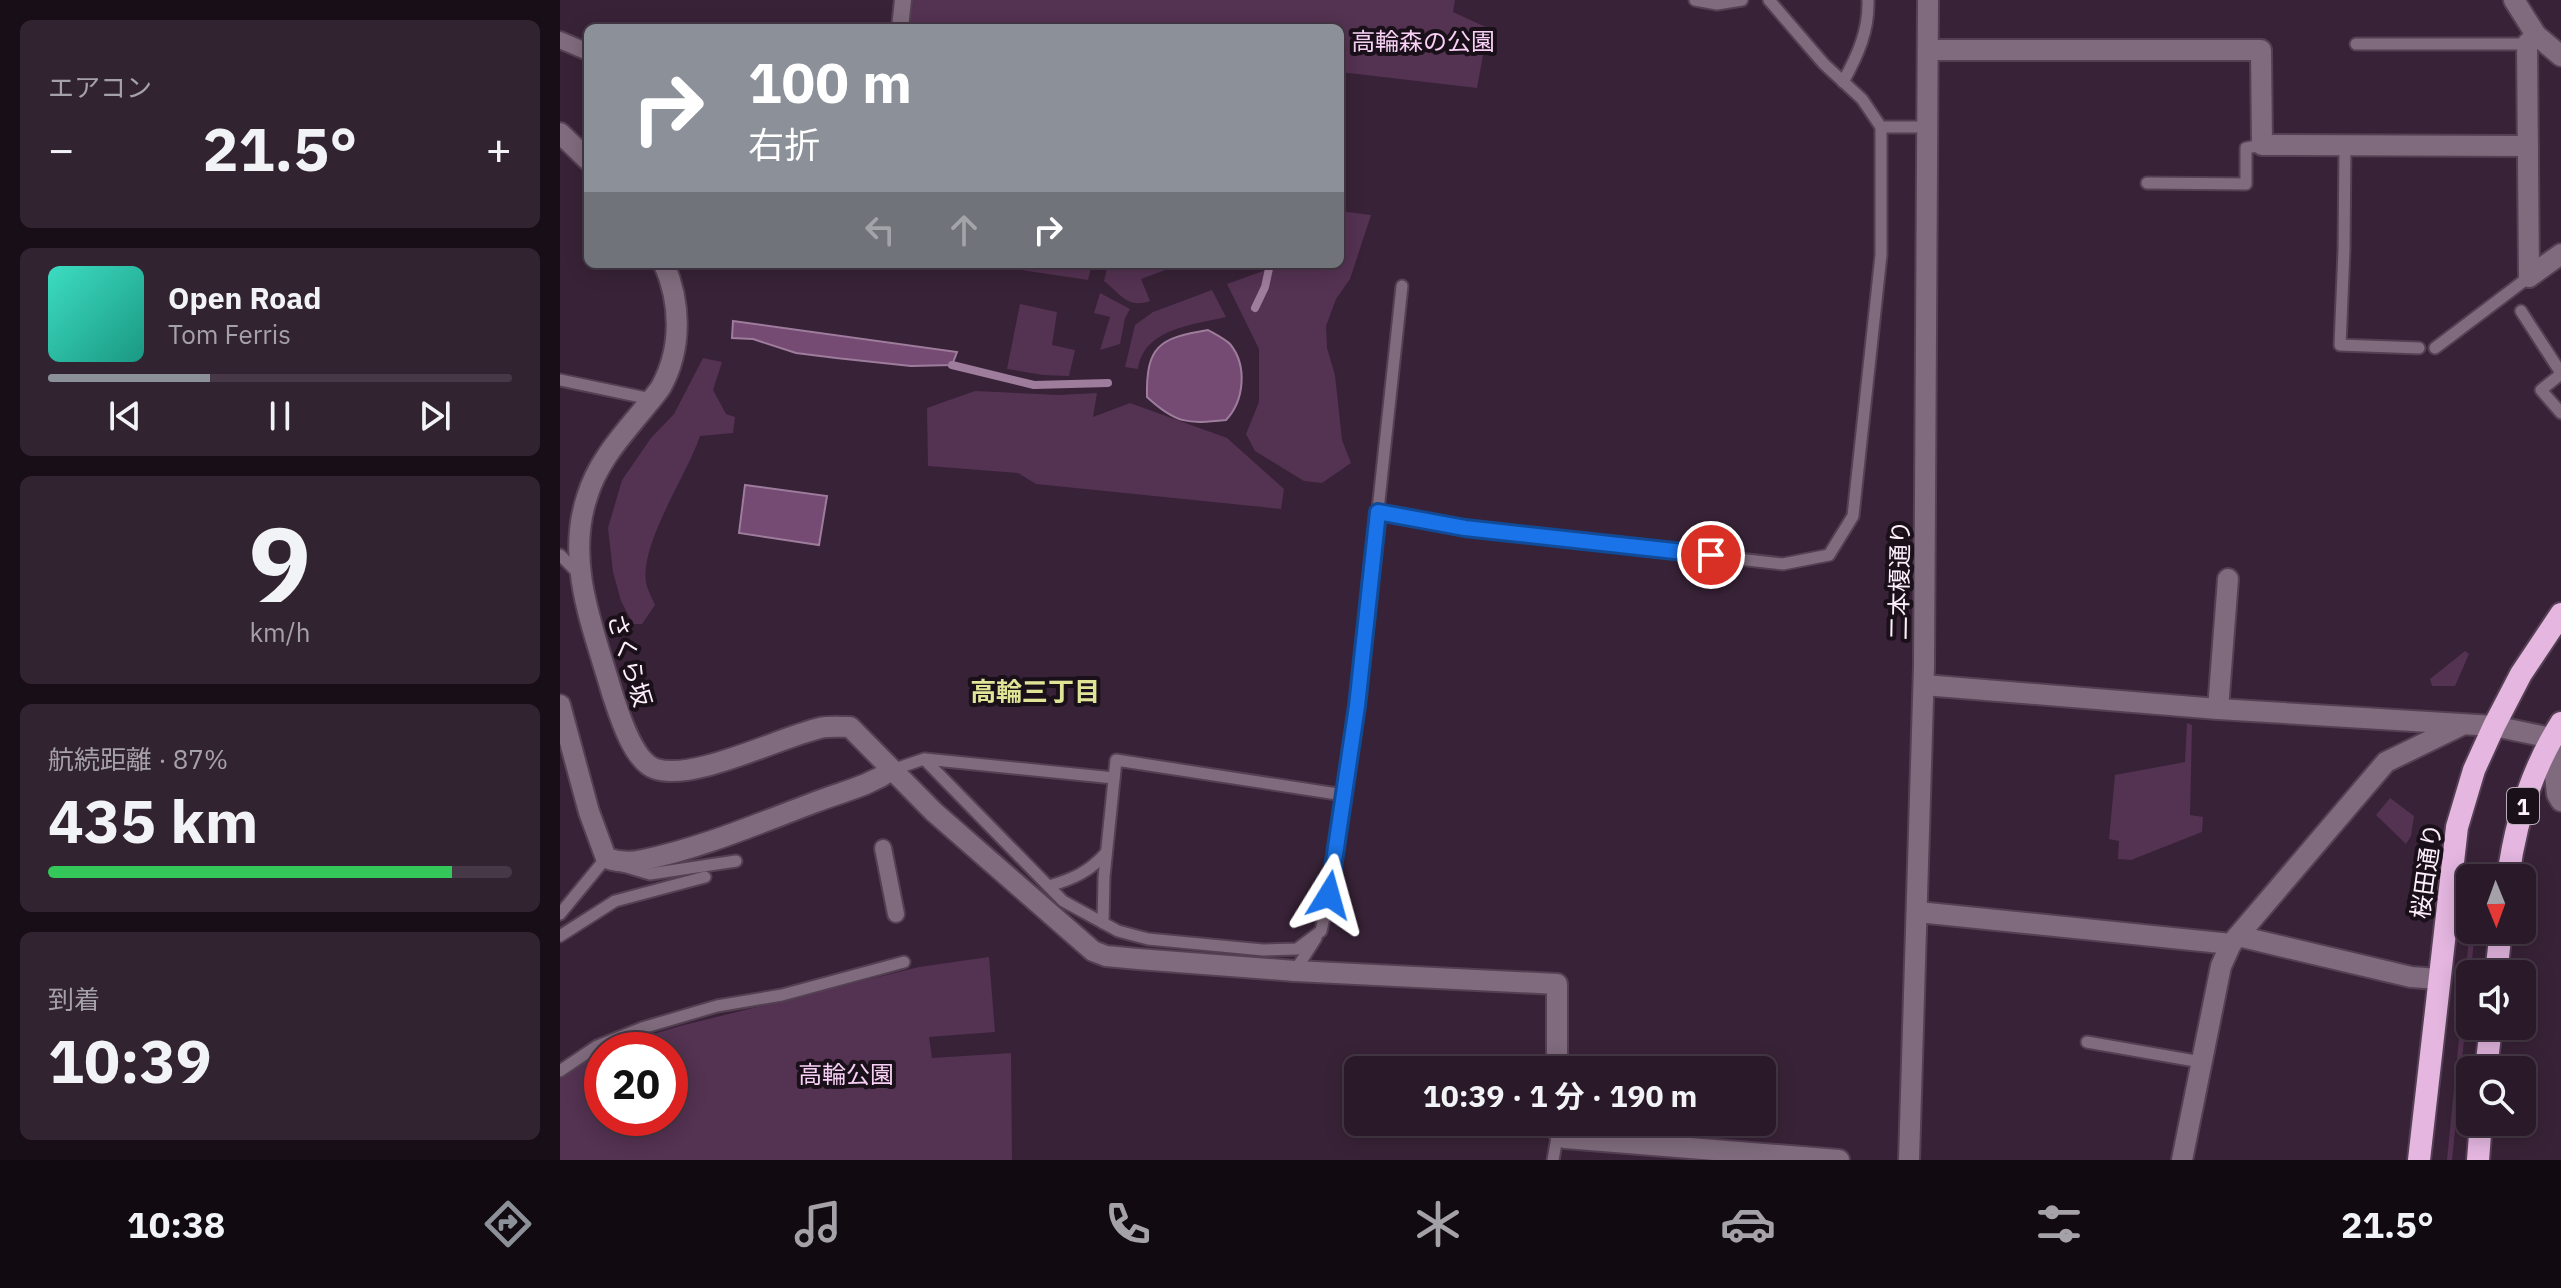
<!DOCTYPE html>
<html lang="ja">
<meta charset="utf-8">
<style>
body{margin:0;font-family:"IBM Plex Sans","Noto Sans JP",sans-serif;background:#322331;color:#f1f3f6;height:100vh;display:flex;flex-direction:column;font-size:30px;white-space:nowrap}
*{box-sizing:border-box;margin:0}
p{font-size:26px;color:#a5a1a8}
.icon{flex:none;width:44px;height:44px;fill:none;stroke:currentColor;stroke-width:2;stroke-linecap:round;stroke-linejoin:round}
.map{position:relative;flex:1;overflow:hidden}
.drawer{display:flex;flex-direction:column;gap:20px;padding:20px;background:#170e17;width:560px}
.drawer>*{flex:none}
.guide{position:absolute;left:24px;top:24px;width:760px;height:244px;border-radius:12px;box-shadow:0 4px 20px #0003,0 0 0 2px #463846;background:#8c9099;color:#fff;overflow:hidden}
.needle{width:52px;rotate:179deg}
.controls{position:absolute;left:1896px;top:864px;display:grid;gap:16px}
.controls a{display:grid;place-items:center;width:80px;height:80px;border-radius:12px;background:#2a1a29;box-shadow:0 4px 20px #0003,0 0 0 2px #463846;font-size:40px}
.speed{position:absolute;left:24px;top:1032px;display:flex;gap:16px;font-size:40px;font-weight:700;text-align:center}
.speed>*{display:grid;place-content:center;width:104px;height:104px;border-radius:50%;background:#2a1a29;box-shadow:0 4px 20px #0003,0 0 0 2px #463846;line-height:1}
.speed .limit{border:12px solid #d22;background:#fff;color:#111}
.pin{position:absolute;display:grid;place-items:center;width:68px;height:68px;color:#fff;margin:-34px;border:4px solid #fff;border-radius:50%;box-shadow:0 2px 8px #0007}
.me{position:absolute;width:88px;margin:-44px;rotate:8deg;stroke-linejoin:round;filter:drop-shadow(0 0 6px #0008)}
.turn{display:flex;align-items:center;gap:28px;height:168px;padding:0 32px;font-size:36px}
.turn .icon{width:104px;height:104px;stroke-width:2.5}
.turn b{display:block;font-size:56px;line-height:68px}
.lanes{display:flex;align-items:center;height:76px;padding:0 32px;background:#0003;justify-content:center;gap:40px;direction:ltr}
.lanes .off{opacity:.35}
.big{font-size:60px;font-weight:700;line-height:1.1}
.drawer .widget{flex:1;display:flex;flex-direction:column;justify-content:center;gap:12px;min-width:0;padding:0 28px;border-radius:12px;background:#322331}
.drawer .dial{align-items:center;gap:0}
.dial b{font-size:104px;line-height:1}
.song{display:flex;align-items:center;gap:24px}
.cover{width:96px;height:96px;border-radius:12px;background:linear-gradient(135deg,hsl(170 70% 55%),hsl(170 70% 35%))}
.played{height:8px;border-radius:4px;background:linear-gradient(90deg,#8c9099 35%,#463846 35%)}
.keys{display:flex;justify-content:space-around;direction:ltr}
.heat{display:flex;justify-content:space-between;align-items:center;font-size:44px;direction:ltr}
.charge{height:12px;border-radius:6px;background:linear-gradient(90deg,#34c759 87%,#463846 0)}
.trip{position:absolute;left:784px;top:1056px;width:432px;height:80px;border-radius:12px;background:#2a1a29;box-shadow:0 4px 20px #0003,0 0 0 2px #463846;font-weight:700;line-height:80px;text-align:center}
.tabs{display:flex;height:128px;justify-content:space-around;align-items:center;background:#110a10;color:#a5a1a8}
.tabs .icon{width:56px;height:56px}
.tabs .on{color:#8c9099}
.tabs b{font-size:36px;color:#f1f3f6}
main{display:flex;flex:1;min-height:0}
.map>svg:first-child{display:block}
</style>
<main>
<section class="drawer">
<div class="widget"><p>エアコン</p>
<div class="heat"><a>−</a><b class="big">21.5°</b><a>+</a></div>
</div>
<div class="widget">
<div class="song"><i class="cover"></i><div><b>Open Road</b><p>Tom Ferris</p></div></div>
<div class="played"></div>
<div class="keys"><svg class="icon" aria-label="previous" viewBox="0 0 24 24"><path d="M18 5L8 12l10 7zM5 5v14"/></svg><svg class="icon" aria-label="pause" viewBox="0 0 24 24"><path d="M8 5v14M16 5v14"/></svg><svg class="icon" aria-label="next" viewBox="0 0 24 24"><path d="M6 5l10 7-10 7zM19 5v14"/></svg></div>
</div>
<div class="widget dial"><b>9</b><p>km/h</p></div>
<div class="widget"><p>航続距離 · 87%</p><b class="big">435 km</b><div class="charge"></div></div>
<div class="widget"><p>到着</p><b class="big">10:39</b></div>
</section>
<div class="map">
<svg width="2001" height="1160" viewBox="0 0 2001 1160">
<rect width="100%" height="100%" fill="#382237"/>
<g fill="#543252" fill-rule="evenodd">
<polygon points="343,0 895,0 893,12 928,28 917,88 780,72 780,28 339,28"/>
<polygon points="780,211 811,215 790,279 776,299 766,326 767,348 775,375 782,440 791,463 762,483 744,481 695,451 686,434 699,402 699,349 667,284 722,264 780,264"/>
<polygon points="461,264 532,264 528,280 461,270"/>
<path d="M 548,264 L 619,264 L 619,265 L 581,279 L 590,301 C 567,309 561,294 544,281 Z"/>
<path d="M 652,290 L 666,317 C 633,325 584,328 578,369 L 565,367 L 575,325 L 593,312 Z"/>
<polygon points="540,293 570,309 565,318 560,344 540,350 550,317 534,313"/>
<polygon points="460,304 497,312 492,345 515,350 509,376 483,375 447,369"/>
<path d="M 143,358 L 162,362 L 153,390 L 166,414 L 175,417 L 173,433 L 140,436 C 127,475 80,543 86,582 C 87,589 92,598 95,605 L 82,624 L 73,624 L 61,601 L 53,572 L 48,528 L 62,480 L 91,438 L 114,414 Z"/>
<polygon points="415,391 498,395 537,393 533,417 570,403 667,438 724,489 721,509 476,484 458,473 368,466 367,408"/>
<polygon points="1905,651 1909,654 1895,686 1872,686 1870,679"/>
<polygon points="1627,723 1632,725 1630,815 1643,817 1642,832 1571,860 1558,859 1559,841 1549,839 1555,775 1625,762"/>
<polygon points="1830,798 1854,816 1851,836 1846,844 1816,815"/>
<polygon points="1910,928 1915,930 1892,1160 1887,1160"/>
<path d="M 429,957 L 435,1032 L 369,1037 L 372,1058 L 451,1053 L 452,1160 L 0,1160 L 0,1078 L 38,1051 L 120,1026 L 359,967 ZM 42,1050 L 110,1050 L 110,1118 L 42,1118 Z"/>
</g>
<g fill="#754a73" stroke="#9e7c9c" stroke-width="2">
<polygon points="173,321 397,352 392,365 351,366 276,358 236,353 193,339 172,338"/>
<path d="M 648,330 C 655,334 665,339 670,344 C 688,366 684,401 666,420 C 628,424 616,424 587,397 C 586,346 599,338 648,330 Z"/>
<polygon points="185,485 267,496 259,545 179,533"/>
</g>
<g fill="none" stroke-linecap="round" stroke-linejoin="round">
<g stroke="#9e7c9c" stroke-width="8">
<polyline points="695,308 705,287 710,264"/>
<polyline points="392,365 474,385 548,383"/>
</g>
<g stroke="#543f53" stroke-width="15">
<g id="service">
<polyline points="1135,0 1157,4 1182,0"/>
<polyline points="1209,0 1264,64 1302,99 1321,127 1368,127"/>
<polyline points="1796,44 1967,44"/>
<path d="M 1283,82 C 1298,55 1309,30 1308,0"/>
<polyline points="1785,145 1784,250 1780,345 1859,348"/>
<polyline points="1587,183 1686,184 1686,148 1702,145"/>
<polyline points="1961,311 2001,373"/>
<polyline points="1875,348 1969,277"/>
<polyline points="2001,374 1981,390 2001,413"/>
<polyline points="0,380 91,399"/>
<polyline points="818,512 905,528 1223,564 1269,555 1293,516 1321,255 1321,127"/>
<polyline points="0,555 20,575"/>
<polyline points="365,759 554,778"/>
<polyline points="332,770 364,759 503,901 558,931 588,939 703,950 737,949 761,931 769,895 797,706 842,286"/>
<polyline points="63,866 90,874 176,861"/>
<path d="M 489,886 C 513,879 529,872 546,853"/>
<polyline points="0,914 46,858"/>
<polyline points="543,923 544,877 556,760 784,795"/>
<polyline points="0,936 55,901 145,877"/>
<polyline points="735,971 756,938"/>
<polyline points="1527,1042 1641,1062"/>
<polyline points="0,1071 37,1046 82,1028 157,1006 222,995 344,962"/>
<polyline points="993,1160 998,1132"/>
</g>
</g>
<g stroke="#543f53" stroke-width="20">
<g id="pedestrian">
<polyline points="340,28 343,0"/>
<polyline points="0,40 28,52"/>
<polyline points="323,848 336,914"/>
</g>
</g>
<g stroke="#543f53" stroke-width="24">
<g id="minor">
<polyline points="1954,0 1976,35 2001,56"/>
<polyline points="1368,50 1701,50 1702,145 1968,146"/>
<polyline points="1969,277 1967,44 1976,35"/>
<polyline points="1969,277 2001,254"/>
<path d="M 0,705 L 29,812 L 46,858 C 58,862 71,863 83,860 C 141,848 197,824 253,803 C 283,791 305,788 332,770"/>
<polyline points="1658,709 1668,579"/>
<polyline points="1995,739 1991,738 1997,794 2001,801"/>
<polyline points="1358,912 1671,944"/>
<polyline points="1678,936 1851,977 1879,979"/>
<polyline points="735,971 997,984 997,1070"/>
<polyline points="996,1122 998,1132 1005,1138 1279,1160"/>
<polyline points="1622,1160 1661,966 1671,944 1826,762 1902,725"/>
</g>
</g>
<g stroke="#543f53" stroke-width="24">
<g id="tertiary">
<polyline points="0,133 28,160"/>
<path d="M 104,264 C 121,303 122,349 101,387 C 96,395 88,403 82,411 C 60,438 37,463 27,497 C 5,563 34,630 52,693 C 59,714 73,762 96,769 C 134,781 218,738 260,728 C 269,726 280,727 290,727 L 374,812 L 533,951 L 546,956 L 578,959 L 735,971"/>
<polyline points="1364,685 1658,709 1934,726 1991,738"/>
<polyline points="1349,1160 1364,666 1368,0"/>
</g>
</g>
<g stroke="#543f53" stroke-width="26">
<g id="trunk">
<path d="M 1948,878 C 1955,824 1972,769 2001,723"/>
<polyline points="1936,974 1941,930"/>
<polyline points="1926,1070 1931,1026"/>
<polyline points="1859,1160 1897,827 1914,770 1934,726 1961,674 2001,614"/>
<polyline points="1918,1160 1921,1122"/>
</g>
</g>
<use href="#service" stroke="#7f6b7d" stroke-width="11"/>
<use href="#pedestrian" stroke="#7f6b7d" stroke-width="16"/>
<use href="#minor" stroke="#7f6b7d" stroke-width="20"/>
<use href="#tertiary" stroke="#7f6b7d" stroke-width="20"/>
<use href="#trunk" stroke="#e4b6e0" stroke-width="22"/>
</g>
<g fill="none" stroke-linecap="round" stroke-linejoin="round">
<g stroke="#114b97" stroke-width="20">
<polyline id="route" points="769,895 797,706 818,512 905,528 1151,555"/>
</g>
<use href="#route" stroke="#1a73e8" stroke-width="14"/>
</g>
<g text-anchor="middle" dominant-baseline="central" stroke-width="8" stroke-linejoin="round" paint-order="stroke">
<rect fill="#1a1019" stroke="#baacb9" stroke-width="2" x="1947" y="788" width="32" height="36" rx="6"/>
<g font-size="22" font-weight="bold" fill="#feeffd">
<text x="1963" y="806">1</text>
</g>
<g font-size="24" fill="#f9d0f6" stroke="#1a1019">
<text x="863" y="41">高輪森の公園</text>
<text x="286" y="1074">高輪公園</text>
</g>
<g font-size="24" fill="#feeffd" stroke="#1a1019">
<text transform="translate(1339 580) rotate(-89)">二本榎通り</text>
<text transform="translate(70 660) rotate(73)">さくら坂</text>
<text transform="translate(1866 871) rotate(-82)">桜田通り</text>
</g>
<g font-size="26" font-weight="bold" fill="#dfe596" stroke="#1a1019">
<text x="475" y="691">高輪三丁目</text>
</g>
</g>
</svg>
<div class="controls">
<a><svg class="needle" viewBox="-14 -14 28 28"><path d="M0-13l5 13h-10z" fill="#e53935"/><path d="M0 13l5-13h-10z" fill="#a5a1a8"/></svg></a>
<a><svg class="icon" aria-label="sound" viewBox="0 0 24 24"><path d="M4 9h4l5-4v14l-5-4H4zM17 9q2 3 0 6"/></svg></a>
<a><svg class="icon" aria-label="search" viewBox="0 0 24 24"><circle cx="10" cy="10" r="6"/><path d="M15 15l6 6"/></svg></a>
</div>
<div class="speed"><div class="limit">20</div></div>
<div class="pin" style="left:1151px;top:555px;background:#d93025"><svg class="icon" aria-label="arrive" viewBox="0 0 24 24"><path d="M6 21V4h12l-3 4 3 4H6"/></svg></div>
<svg class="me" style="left:769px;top:895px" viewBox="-20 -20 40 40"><path d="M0-17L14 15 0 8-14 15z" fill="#1a73e8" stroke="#fff" stroke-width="4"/></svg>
<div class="trip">10:39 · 1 分 · 190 m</div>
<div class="guide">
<div class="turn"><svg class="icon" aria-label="right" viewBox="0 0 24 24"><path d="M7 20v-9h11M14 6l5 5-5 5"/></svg><div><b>100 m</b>右折</div></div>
<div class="lanes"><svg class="icon off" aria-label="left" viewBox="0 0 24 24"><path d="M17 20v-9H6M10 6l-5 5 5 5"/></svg><svg class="icon off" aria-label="ahead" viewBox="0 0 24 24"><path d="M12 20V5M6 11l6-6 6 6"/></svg><svg class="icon" aria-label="right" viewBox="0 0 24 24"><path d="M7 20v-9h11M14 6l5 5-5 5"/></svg></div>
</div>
</div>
</main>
<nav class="tabs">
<b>10:38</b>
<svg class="icon on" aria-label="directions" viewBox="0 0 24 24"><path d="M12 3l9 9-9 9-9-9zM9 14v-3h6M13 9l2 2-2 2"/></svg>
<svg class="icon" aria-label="music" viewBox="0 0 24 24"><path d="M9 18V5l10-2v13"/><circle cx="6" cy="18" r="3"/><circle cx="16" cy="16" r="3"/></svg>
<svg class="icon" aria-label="phone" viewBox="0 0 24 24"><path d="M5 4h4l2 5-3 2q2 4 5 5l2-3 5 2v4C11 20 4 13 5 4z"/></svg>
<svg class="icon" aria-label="climate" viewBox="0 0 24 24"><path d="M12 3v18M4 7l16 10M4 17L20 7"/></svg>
<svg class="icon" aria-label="car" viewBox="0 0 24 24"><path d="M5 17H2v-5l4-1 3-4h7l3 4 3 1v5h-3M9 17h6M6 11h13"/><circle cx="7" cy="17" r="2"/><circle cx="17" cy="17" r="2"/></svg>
<svg class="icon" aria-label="filters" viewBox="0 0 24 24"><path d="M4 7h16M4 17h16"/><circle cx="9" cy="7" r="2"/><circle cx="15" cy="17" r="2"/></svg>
<b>21.5°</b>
</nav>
